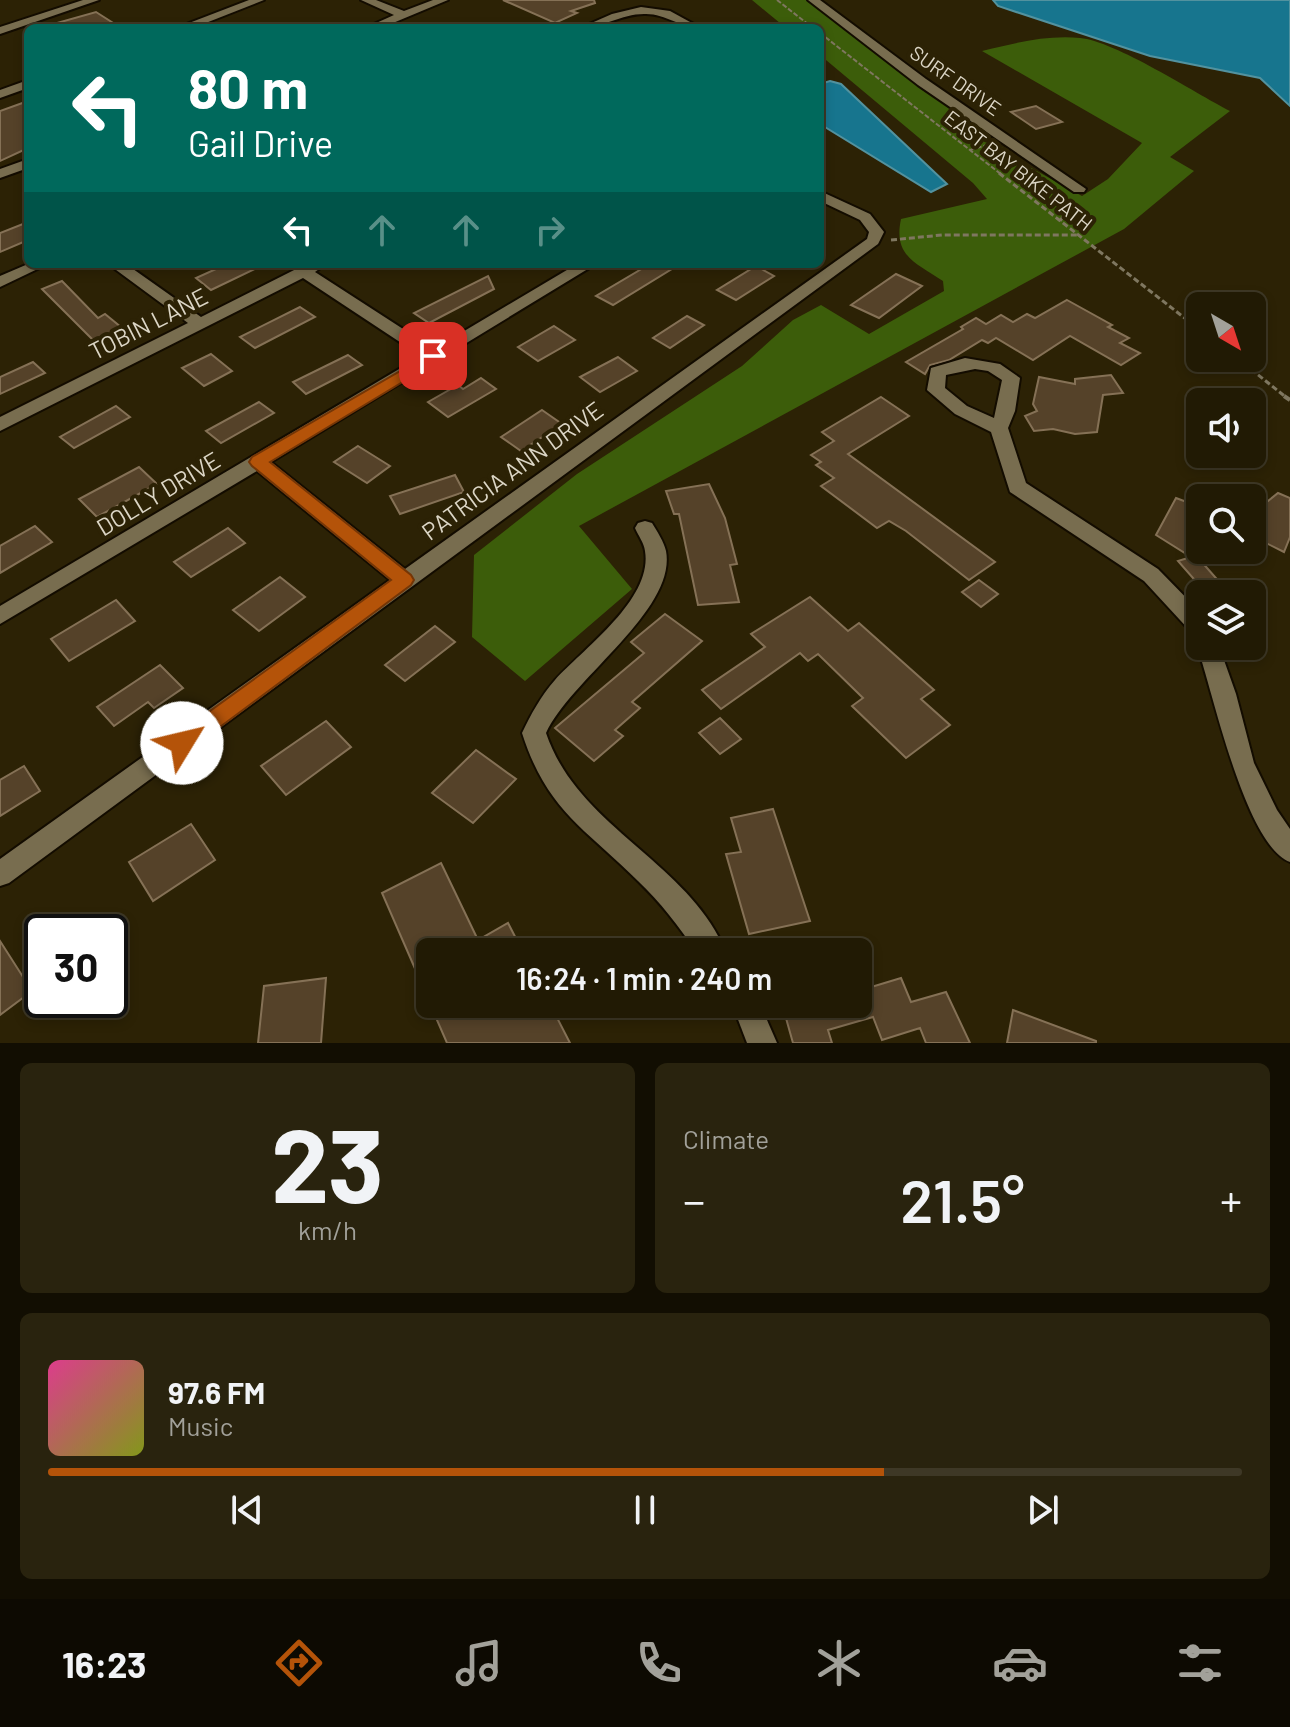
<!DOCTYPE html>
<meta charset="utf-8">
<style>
body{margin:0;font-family:Barlow,sans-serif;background:#29230e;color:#f1f3f6;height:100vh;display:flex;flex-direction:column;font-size:30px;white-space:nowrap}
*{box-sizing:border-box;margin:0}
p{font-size:26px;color:#a2a19a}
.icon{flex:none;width:44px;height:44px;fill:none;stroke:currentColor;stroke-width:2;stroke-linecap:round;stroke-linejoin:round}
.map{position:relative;height:1043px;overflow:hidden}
.sheet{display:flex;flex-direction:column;gap:20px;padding:20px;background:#120e02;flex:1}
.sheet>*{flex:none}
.hud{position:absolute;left:24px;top:24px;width:800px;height:244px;border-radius:12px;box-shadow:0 4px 12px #0003,0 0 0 2px #3e3826;background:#00695c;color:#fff;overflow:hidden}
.needle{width:52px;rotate:141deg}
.controls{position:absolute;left:1186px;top:292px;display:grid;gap:16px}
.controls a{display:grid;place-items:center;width:80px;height:80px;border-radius:12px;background:#211a04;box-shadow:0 4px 12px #0003,0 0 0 2px #3e3826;font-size:40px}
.speed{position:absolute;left:24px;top:914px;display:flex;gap:16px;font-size:40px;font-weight:700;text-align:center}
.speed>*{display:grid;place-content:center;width:104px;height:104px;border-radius:50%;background:#211a04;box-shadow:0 4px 12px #0003,0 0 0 2px #3e3826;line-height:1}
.speed .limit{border:4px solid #111;border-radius:12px;background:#fff;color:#111}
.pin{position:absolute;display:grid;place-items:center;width:68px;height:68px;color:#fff;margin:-34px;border-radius:16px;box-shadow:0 4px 12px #0006}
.me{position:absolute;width:88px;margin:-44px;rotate:54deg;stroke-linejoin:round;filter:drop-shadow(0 0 6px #0008)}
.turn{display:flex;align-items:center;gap:28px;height:168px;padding:0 32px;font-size:36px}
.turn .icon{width:104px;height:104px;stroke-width:2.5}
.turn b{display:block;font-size:56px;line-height:68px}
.lanes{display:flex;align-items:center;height:76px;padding:0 32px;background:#0003;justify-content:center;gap:40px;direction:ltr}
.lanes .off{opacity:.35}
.big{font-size:60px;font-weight:600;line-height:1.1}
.sheet .widget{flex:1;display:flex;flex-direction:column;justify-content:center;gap:12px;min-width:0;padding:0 28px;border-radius:12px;background:#29230e}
.sheet .dial{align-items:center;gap:0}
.dial b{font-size:104px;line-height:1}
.song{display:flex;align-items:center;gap:24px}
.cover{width:96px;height:96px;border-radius:12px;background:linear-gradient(135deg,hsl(330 70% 55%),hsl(70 70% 35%))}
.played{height:8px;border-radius:4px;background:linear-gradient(90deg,#b45309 70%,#3e3826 70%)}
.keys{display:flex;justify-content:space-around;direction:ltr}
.heat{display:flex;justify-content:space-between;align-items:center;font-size:44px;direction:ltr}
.sheet .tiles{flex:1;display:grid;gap:20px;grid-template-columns:1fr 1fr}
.widget:last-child{grid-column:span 2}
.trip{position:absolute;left:416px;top:938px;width:456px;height:80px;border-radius:12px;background:#211a04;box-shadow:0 4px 12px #0003,0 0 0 2px #3e3826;font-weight:600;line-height:80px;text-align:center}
.tab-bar{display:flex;height:128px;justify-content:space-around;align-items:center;background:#0d0a02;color:#a2a19a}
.tab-bar .icon{width:56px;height:56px}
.tab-bar .current{color:#b45309}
.tab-bar b{font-size:36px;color:#f1f3f6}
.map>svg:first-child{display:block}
</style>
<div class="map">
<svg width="1290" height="1043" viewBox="0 0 1290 1043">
<rect width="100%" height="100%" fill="#2c2205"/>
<path fill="#3c5d0a" d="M 752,0 L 808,0 L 1024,164 L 1082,196 L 1108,179 L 1142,143 L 982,51 C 1015,43 1046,35 1080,38 C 1115,41 1195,93 1230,111 L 1170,157 L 1194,171 L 1124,229 L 579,526 L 632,589 L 525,681 L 472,637 L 474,555 L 577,474 L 742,366 L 793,320 L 821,305 L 869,334 L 944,291 L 943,281 C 916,263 893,256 901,219 L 987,199 L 973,183 L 820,55 L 820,28 L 786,28 Z"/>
<g fill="#17758e" stroke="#52929f" stroke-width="2">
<polygon points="993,0 1290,0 1290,106 1260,78 1150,56 998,6"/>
<polygon points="830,81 841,84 947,184 931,192 820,124 820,84"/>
</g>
<g fill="#554229" stroke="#857156" stroke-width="2">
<polygon points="503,0 594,0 595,3 571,11 577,13 555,23"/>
<polygon points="96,12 121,28 57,28 57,23"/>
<polygon points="28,101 28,148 0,161 0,111"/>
<polygon points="1036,106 1062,122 1036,129 1011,112"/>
<polygon points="28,222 28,240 0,252 0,233"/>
<polygon points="227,264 265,264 211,290 196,278"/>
<polygon points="650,264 680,264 613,305 596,296"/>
<polygon points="756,266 774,276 736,300 717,290"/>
<polygon points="896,274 922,286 879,318 851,305"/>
<polygon points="488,276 494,289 429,323 414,313"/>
<polygon points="62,281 98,318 105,314 127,332 99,346 42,289"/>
<polygon points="1067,300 1112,325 1108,327 1129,338 1120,343 1140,353 1121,365 1070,336 1033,360 996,338 988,343 982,340 949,360 930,365 925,374 906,362 963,329 961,327 976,318 986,324 1001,315 1013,322 1027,314 1035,318"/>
<polygon points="300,307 315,317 255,348 240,337"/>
<polygon points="687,316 704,325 670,348 653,338"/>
<polygon points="554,326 575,340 538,361 518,347"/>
<polygon points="211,354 232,371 204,386 182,368"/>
<polygon points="348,355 362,365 306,394 293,382"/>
<polygon points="618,357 637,371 600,392 580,377"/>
<polygon points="33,362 45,373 0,394 0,377"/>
<polygon points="1111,375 1123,393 1103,395 1097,432 1075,434 1053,429 1034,431 1025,416 1037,411 1033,404 1039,377 1075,384 1075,379"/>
<polygon points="481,378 496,389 448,417 428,402 458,385 463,389"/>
<polygon points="881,397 909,416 848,454 995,562 969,580 906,531 889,521 877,528 821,486 834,478 816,465 821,462 811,455 834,441 822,432"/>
<polygon points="259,402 274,413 221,443 206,431"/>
<polygon points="116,406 130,417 74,448 60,437"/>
<polygon points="542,410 562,424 521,451 501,437"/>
<polygon points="358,446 390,466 367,483 334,462"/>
<polygon points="139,467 157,484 97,517 79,499"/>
<polygon points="455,475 464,492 400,514 390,496"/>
<polygon points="709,484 725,518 737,564 730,565 739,602 698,605 679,514 674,514 666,491"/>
<polygon points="1278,493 1290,498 1290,537 1284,552 1252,536 1252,495 1268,501"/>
<polygon points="1176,498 1200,507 1200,560 1230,594 1207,594 1178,561 1191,557 1156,535"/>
<polygon points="35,526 52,542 0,573 0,546"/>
<polygon points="228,528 245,543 191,577 174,562"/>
<polygon points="280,577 305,597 259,631 233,610"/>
<polygon points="979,580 998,594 981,607 962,592"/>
<polygon points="810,597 848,631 859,623 934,690 921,699 950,725 906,758 852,706 863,698 818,654 808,661 800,653 721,709 702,690 765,647 751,634"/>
<polygon points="116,600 135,621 69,661 51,639"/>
<polygon points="665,614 702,641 632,702 640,708 615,730 623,736 594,761 555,728 644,653 631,642"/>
<polygon points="435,626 455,642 405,681 385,665"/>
<polygon points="160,665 183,688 154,708 148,702 114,726 97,707"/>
<polygon points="720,718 741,739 720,754 699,733"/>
<polygon points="326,721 351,747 286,795 261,766"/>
<polygon points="476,750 516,779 473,823 432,793"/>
<polygon points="24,766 40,791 0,816 0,780"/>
<polygon points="773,809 810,921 749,934 726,854 741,852 731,818"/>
<polygon points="191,824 215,860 153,901 129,862"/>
<polygon points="441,863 478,940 508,923 523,952 430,952 430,1003 382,893"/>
<polygon points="0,941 32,991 0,1015"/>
<polygon points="326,978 321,1043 258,1043 264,986"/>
<polygon points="901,978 911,1002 946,992 970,1043 926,1043 920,1028 882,1040 873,1017 828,1030 832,1043 793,1043 782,1004 858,1004 858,991"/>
<polygon points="430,1004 550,1004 570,1043 447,1043"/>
<polygon points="1013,1010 1096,1041 1096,1043 1007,1043"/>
</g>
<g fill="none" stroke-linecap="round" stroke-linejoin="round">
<g stroke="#130c00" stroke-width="4">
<g id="minor">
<polygon points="83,0 99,0 0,34 0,27"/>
<polygon points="249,0 264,0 193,28 176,28"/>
<polygon points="361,0 376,0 404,11 433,0 448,0 381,28 365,28 394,15"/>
<polygon points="808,0 820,0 926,79 1086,189 1084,192 1074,192 918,85"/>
<path d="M 641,7 L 670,11 L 701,28 C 680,28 665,13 644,14 C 621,14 603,28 580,28 L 612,14 Z"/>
<polygon points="28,80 28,88 0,98 0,90"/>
<polygon points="28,159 28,168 0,178 0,169"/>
<polygon points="820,191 870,214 884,232 878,244 9,883 0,886 0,859 390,580 257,471 0,624 0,606 421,356 303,278 0,431 0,417 188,323 108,264 126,264 201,317 306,264 326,264 315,272 434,349 577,264 596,264 271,462 405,569 867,239 869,232 860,220 820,201"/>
<polygon points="28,264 48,264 0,287 0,276"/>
<path d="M 965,358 L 1000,364 L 1020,378 L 1015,411 L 1008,428 L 1026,483 L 1158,569 L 1200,612 L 1200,636 L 1192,633 L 1144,581 L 1010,492 L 991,432 L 955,414 L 927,390 L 931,368 ZM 975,369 L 988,371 L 1002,380 L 994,418 L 967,406 L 945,388 L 946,375 Z"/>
<path d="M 645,521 L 652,523 C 657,531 664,542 666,551 C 677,610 571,679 546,733 C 578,828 688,861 726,952 L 696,952 C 679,926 660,902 638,881 C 585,828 547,811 522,733 C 531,714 541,696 555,680 C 584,648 653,599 645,551 C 644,543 638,535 635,528 L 638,523 Z"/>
<path d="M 1200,640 L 1200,646 L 1219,646 L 1236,694 L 1254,763 L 1277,810 L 1290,829 L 1290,862 C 1245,845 1213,692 1197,646 Z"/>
<polygon points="732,1004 760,1004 777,1043 747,1043"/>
</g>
</g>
<g stroke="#7f7760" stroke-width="2" stroke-dasharray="5 2" stroke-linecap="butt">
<polyline points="777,0 813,28"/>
<polyline points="820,33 1002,175"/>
<polyline points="970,150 987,145"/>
</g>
<g stroke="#7f7760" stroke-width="3" stroke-dasharray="6 3" stroke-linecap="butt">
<polyline points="999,173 1200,330"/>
<polyline points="1060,221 1073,202"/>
<polyline points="891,240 942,235 1078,235"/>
<polyline points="1237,358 1287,398"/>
</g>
<polyline stroke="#7f7760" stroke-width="4" stroke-dasharray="8 4" stroke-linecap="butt" points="1284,396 1290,400"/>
<use href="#minor" fill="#786d4f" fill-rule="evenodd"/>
</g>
<polygon fill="#b45309" stroke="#753606" stroke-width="2" points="433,352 441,356 439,360 270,462 411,575 414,580 411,585 189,750 182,753 174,750 171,743 174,737 391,580 252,466 249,462 252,457"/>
<g text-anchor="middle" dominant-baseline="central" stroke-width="8" stroke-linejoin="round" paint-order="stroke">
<g font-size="20" fill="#dcd6c6" stroke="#2c2205">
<text transform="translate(956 80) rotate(35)">SURF DRIVE</text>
<text transform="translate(1019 170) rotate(38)">EAST BAY BIKE PATH</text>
</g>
<g font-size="24" fill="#dcd6c6" stroke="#2c2205">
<text transform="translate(148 323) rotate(-27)">TOBIN LANE</text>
<text transform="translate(512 470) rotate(-36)">PATRICIA ANN DRIVE</text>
<text transform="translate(158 493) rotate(-31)">DOLLY DRIVE</text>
</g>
</g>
</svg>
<div class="controls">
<a><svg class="needle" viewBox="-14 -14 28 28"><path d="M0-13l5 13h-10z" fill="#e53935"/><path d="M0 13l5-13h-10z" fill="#a2a19a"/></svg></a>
<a><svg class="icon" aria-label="sound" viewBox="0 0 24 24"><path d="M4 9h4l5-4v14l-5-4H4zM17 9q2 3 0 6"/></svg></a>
<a><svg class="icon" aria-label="search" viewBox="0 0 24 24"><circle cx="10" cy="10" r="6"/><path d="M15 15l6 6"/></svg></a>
<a><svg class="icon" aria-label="layers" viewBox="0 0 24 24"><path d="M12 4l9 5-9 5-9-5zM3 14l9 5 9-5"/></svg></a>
</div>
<div class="speed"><div class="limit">30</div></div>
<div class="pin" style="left:433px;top:356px;background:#d93025"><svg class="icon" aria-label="arrive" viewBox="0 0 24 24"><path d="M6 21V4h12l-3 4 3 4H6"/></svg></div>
<svg class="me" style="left:182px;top:743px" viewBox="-20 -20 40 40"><circle r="19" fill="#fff"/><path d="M0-13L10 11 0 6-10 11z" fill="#b45309"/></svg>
<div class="trip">16:24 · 1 min · 240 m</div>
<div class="hud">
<div class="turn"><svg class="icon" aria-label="left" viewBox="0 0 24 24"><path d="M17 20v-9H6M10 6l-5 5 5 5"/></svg><div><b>80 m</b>Gail Drive</div></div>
<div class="lanes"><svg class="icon" aria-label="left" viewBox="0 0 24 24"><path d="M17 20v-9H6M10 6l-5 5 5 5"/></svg><svg class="icon off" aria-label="ahead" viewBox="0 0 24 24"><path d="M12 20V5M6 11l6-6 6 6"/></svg><svg class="icon off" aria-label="ahead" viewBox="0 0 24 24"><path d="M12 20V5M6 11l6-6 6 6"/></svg><svg class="icon off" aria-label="right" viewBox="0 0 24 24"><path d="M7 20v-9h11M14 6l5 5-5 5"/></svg></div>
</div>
</div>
<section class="sheet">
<div class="tiles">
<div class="widget dial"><b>23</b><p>km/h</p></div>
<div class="widget"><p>Climate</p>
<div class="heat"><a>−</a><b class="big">21.5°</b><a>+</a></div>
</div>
<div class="widget">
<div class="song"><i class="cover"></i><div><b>97.6 FM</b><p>Music</p></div></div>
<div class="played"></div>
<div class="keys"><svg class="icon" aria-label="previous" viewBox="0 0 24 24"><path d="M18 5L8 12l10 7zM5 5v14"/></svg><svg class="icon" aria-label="pause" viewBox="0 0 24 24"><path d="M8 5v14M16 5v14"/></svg><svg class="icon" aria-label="next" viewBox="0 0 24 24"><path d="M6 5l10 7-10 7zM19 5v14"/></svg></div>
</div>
</div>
</section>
<nav class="tab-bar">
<b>16:23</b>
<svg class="icon current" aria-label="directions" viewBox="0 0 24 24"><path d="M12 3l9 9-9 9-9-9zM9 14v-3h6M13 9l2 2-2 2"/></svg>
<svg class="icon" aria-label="music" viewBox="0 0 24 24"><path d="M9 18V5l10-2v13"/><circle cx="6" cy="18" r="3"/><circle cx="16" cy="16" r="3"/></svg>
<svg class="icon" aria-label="phone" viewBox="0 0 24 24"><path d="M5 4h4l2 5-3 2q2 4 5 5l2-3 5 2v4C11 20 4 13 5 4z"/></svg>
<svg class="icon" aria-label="climate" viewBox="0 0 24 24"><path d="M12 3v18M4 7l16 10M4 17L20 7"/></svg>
<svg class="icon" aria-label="car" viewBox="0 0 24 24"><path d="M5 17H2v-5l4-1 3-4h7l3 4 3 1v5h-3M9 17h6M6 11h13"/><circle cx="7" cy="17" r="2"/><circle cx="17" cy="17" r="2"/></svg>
<svg class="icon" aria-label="filters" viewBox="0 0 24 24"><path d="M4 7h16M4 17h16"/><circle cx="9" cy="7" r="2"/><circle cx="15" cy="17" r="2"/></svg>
</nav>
